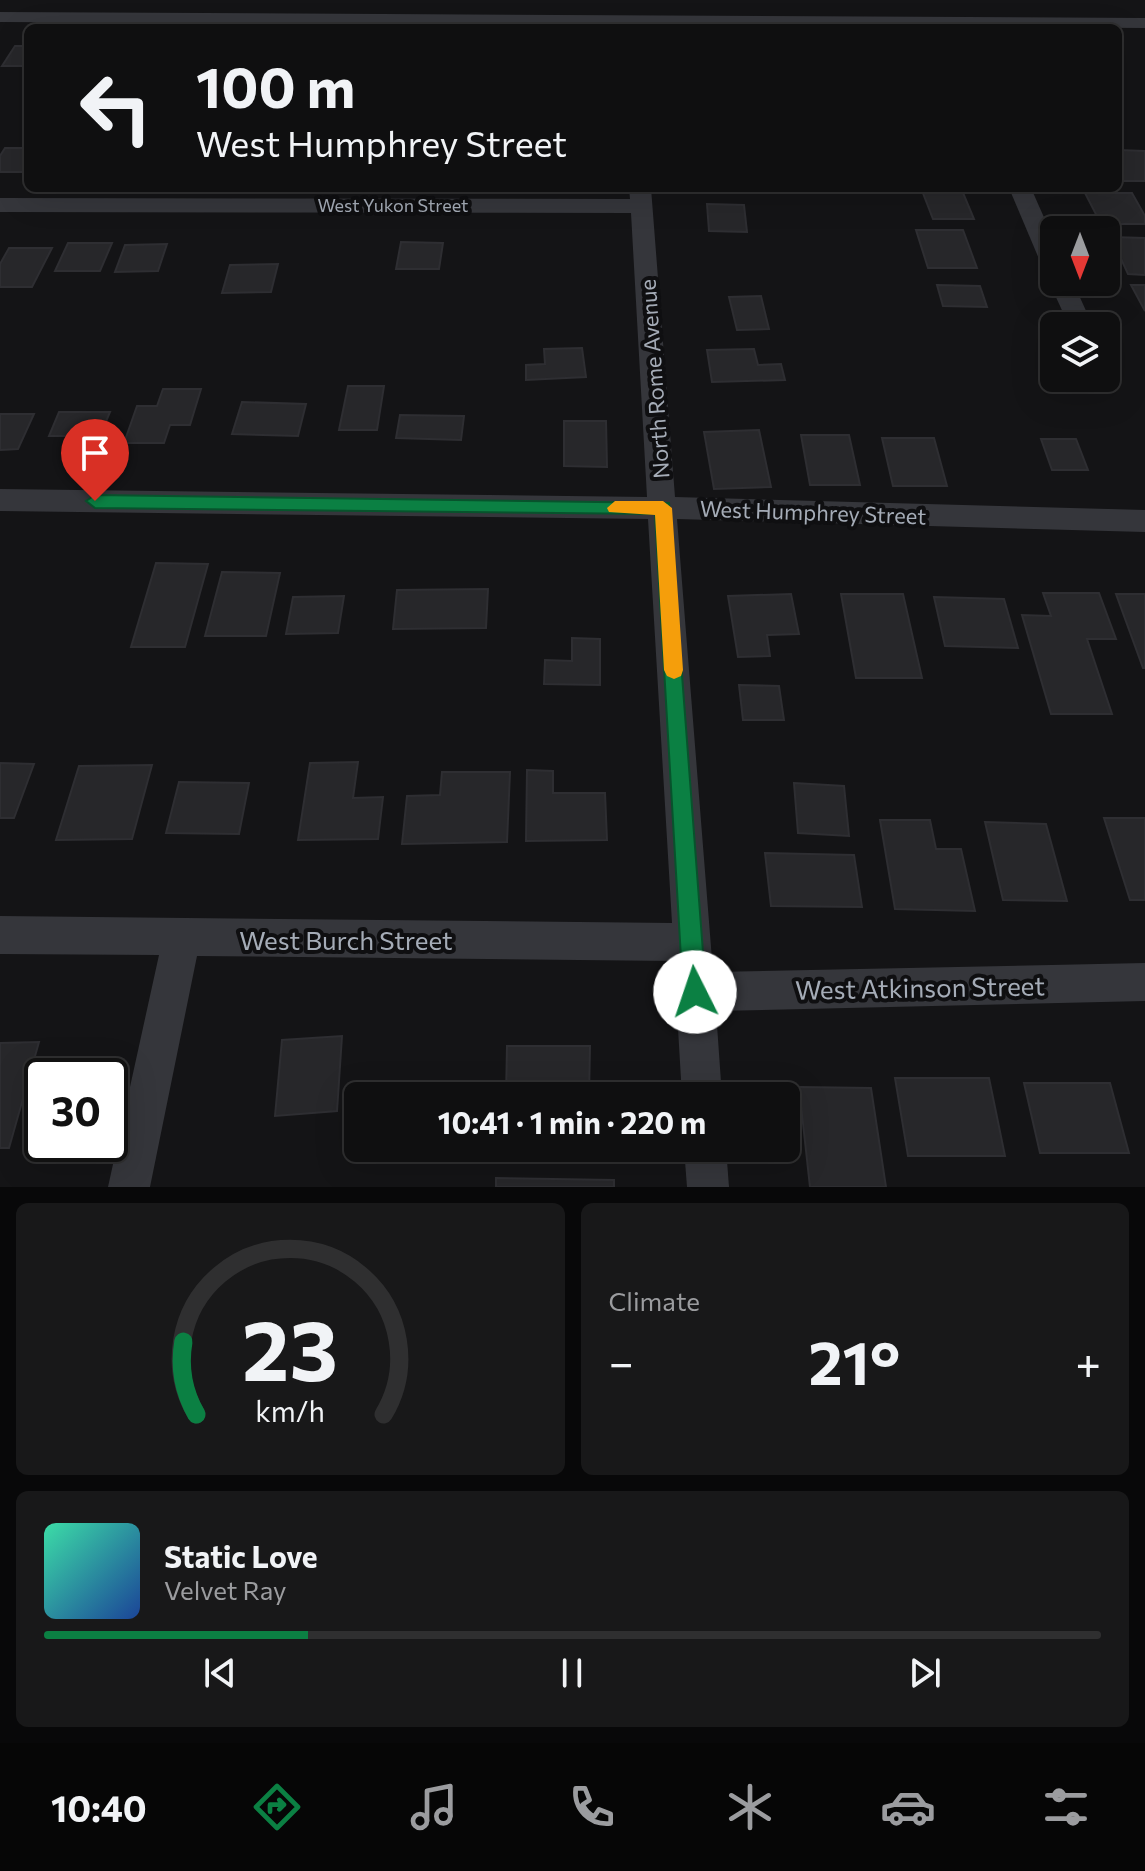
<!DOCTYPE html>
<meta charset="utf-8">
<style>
body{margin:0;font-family:Commissioner,sans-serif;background:#181819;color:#f1f3f6;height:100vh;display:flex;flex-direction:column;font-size:30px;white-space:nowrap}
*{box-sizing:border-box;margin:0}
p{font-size:26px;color:#9b9c9f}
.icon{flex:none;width:44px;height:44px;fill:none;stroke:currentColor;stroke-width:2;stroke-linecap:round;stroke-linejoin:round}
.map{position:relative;height:1187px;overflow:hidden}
.sheet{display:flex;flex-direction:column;gap:16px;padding:16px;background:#080809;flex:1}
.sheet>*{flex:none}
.hud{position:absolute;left:24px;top:24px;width:1098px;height:168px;border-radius:12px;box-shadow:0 8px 32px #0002,0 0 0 2px #2f2f30;background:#0f0f10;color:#f1f3f6;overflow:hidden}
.needle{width:52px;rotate:180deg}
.fabs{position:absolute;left:1040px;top:216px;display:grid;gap:16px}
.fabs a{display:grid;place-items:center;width:80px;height:80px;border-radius:12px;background:#0f0f10;box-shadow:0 8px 32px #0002,0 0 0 2px #2f2f30;font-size:40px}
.speed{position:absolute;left:24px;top:1058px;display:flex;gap:16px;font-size:40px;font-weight:700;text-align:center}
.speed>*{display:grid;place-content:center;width:104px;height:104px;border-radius:50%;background:#0f0f10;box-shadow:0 8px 32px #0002,0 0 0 2px #2f2f30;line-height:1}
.speed .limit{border:4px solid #111;border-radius:12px;background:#fff;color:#111}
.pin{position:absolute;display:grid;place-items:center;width:68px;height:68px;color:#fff;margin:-82px -34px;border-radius:50% 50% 50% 0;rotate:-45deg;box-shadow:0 0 8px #0007}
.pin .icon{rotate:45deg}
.me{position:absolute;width:88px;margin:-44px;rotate:356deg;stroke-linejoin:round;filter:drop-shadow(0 0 6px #0008)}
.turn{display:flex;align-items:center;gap:28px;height:168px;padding:0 40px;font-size:36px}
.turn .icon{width:104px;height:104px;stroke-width:2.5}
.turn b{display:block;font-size:56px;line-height:68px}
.big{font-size:60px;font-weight:700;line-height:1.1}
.sheet .tile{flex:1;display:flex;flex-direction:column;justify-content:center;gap:12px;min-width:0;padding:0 28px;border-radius:12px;background:#181819}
.sheet .dial{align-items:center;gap:0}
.dial svg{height:208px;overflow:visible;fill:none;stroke:#2f2f30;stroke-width:7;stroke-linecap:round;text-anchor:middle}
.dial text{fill:#f1f3f6;stroke:none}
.song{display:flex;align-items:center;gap:24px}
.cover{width:96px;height:96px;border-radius:12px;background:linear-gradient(135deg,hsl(160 70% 55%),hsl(220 70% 35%))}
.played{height:8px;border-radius:4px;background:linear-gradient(90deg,#0b8043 25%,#2f2f30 25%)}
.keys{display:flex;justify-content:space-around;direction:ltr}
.heat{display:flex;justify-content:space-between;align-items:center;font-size:44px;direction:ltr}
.sheet .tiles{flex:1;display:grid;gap:16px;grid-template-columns:1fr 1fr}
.tile:last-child{grid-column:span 2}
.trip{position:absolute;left:344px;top:1082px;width:456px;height:80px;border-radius:12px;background:#0f0f10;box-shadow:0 8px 32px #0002,0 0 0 2px #2f2f30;font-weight:700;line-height:80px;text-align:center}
.tab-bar{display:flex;height:128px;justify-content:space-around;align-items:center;background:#060606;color:#9b9c9f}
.tab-bar .icon{width:56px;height:56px}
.tab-bar .active{color:#0b8043}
.tab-bar b{font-size:36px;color:#f1f3f6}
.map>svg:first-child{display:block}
</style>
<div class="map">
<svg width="1145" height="1187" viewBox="0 0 1145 1187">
<rect width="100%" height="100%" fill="#141416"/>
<g fill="#27272a" stroke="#2e2e32" stroke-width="2">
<polygon points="15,46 28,46 28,66 2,66"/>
<polygon points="5,148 28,148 28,172 0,172 0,156"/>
<polygon points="1118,150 1145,151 1145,181 1118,181"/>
<polygon points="921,188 961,188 974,219 933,219"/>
<polygon points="1085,193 1132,193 1145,216 1145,224 1101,224"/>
<polygon points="707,204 744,205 747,232 709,231"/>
<polygon points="916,230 963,230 977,268 928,268"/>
<polygon points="1111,237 1145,238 1145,275 1128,274"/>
<polygon points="401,242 443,243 439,269 396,269"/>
<polygon points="68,243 112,243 100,271 55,271"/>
<polygon points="167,244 158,271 115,272 125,245"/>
<polygon points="9,248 52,248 32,287 0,287 0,264"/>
<polygon points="278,264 271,292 222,293 230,265"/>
<polygon points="937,285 980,286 987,307 943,306"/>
<polygon points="1131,285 1145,285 1145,311"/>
<polygon points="761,296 769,329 737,330 729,297"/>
<polygon points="582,348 586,377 526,380 526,365 545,364 544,349"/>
<polygon points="754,349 758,365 781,364 785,380 712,382 707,350"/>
<polygon points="348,386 384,386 377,430 339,430"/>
<polygon points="163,389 201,389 190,425 170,425 164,443 124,443 137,406 157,406"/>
<polygon points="242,402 306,404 298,436 232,434"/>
<polygon points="59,412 110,412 100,436 49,436"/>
<polygon points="0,414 34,414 18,449 0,450"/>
<polygon points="400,415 464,416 461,440 396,438"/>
<polygon points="564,421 606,421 607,467 564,466"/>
<polygon points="759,430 771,487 714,489 704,432"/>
<polygon points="801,435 849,435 860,485 810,485"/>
<polygon points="882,438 934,438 947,486 893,486"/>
<polygon points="1041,439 1076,439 1088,470 1052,470"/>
<polygon points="156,563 208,564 185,647 131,647"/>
<polygon points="222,572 280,573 266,636 205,636"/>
<polygon points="488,589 486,628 393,629 397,590"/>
<polygon points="1043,593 1099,593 1116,639 1087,639 1112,714 1051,714 1022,615 1051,616"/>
<polygon points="791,594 799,634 767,635 770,656 738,657 728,596"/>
<polygon points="841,594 903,594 922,678 856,678"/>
<polygon points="1116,594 1145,594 1145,668 1143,668"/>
<polygon points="344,596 338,633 286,634 293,597"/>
<polygon points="934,597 1004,599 1018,648 945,646"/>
<polygon points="572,638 600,639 600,685 544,684 545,660 572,661"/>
<polygon points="739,685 779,686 784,720 743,720"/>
<polygon points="358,762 353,798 383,797 378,839 298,840 310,763"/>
<polygon points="0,763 34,764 14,818 0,818"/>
<polygon points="152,765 132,839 56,840 79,766"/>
<polygon points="527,770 553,771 553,793 605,793 607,840 526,841"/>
<polygon points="442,772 510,772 507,842 402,844 407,796 440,795"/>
<polygon points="179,782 249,783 239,834 166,833"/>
<polygon points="794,783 844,786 849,836 798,833"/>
<polygon points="1104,818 1145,818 1145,900 1130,900"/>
<polygon points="880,820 930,820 936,849 961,849 975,911 895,909"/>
<polygon points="985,822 1046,824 1067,901 1003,900"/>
<polygon points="765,853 854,855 862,907 771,906"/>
<polygon points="342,1036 337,1111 275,1116 282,1040"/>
<polygon points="39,1042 9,1148 0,1148 0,1043"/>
<polygon points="507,1046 590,1046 589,1096 506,1096"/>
<polygon points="895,1078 989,1078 1005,1156 908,1156"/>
<polygon points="1024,1083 1110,1083 1129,1153 1040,1153"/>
<polygon points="799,1087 871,1088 886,1187 810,1187"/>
<polygon points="504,1148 589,1148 589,1155 504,1153"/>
<polygon points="496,1178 614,1180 614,1187 496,1187"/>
</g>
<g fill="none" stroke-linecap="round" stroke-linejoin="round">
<g fill="#35363b" fill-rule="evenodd">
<polygon points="0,12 1145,18 1145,28 0,22"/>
<polygon points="629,188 651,188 675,497 1145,510 1145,532 677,519 713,972 1145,963 1145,1001 716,1011 722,1096 682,1096 674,961 197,956 150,1187 108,1187 159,955 0,954 0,916 672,923 648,519 0,511 0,489 647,497 631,213 0,212 0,198 630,199"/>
<polygon points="1009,188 1031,188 1054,240 1054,273 1046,271 1042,266"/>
<polygon points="1054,276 1054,282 1073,282 1087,313 1084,319 1066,319 1049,282"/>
<polygon points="684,1148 726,1148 729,1187 687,1187"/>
</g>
</g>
<polygon fill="#0b8043" stroke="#07532c" stroke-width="2" points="95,495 669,503 706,992 703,1000 695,1004 686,1000 683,992 655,514 95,508 86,501"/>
<polygon fill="#f59e0b" points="615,501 663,501 672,508 683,670 681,676 674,679 667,676 664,670 655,515 609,512 607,508"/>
<g text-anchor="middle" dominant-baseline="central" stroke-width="8" stroke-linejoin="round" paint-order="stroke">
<g font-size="18" fill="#a5acb7" stroke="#0f0f11">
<text x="393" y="205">West Yukon Street</text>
</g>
<g font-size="22" fill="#a5acb7" stroke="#0f0f11">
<text transform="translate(654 379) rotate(-94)">North Rome Avenue</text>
<text transform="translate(813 512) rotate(2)">West Humphrey Street</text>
</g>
<g font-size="26" fill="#a5acb7" stroke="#0f0f11">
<text x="346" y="939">West Burch Street</text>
<text transform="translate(920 987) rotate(-1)">West Atkinson Street</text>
</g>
</g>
</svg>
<div class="fabs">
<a><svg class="needle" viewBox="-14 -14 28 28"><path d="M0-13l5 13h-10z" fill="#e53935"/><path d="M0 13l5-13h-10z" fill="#9b9c9f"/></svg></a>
<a><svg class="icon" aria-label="layers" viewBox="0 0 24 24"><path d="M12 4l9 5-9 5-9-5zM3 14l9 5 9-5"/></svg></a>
</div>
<div class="speed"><div class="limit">30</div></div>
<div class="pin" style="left:95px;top:501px;background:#d93025"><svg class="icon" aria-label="arrive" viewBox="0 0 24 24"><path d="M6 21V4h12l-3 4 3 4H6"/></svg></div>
<svg class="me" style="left:695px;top:992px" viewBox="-20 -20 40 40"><circle r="19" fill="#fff"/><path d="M0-13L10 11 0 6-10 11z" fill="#0b8043"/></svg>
<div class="trip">10:41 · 1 min · 220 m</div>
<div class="hud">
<div class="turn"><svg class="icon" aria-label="left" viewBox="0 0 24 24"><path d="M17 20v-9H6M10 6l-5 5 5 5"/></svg><div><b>100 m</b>West Humphrey Street</div></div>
</div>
</div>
<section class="sheet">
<div class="tiles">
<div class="tile dial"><svg viewBox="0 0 100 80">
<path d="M14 69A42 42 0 1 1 86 69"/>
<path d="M14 69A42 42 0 0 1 9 41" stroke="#0b8043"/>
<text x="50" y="56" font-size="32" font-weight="700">23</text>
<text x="50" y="72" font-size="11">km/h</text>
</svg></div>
<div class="tile"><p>Climate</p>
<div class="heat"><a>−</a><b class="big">21°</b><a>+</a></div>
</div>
<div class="tile">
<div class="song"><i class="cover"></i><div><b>Static Love</b><p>Velvet Ray</p></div></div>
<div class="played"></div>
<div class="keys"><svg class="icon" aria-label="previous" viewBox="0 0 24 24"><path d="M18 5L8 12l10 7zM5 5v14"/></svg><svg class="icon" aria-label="pause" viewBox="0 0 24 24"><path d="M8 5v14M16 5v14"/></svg><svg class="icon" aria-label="next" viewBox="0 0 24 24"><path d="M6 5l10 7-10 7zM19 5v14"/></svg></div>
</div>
</div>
</section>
<nav class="tab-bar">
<b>10:40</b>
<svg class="icon active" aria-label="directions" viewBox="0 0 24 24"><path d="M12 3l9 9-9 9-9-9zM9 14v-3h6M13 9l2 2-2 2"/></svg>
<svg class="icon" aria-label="music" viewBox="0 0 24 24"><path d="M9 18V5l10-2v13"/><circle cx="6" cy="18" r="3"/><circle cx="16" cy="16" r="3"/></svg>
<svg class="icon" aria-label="phone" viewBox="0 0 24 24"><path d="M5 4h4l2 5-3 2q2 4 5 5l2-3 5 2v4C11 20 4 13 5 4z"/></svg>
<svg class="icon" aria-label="climate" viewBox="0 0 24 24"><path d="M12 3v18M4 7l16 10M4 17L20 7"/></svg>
<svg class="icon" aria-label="car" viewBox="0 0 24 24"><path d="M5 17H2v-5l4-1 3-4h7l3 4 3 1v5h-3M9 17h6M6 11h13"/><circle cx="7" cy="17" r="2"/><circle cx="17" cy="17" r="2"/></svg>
<svg class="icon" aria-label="filters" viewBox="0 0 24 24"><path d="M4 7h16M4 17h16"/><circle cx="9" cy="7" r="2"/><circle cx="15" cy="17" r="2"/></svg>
</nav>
